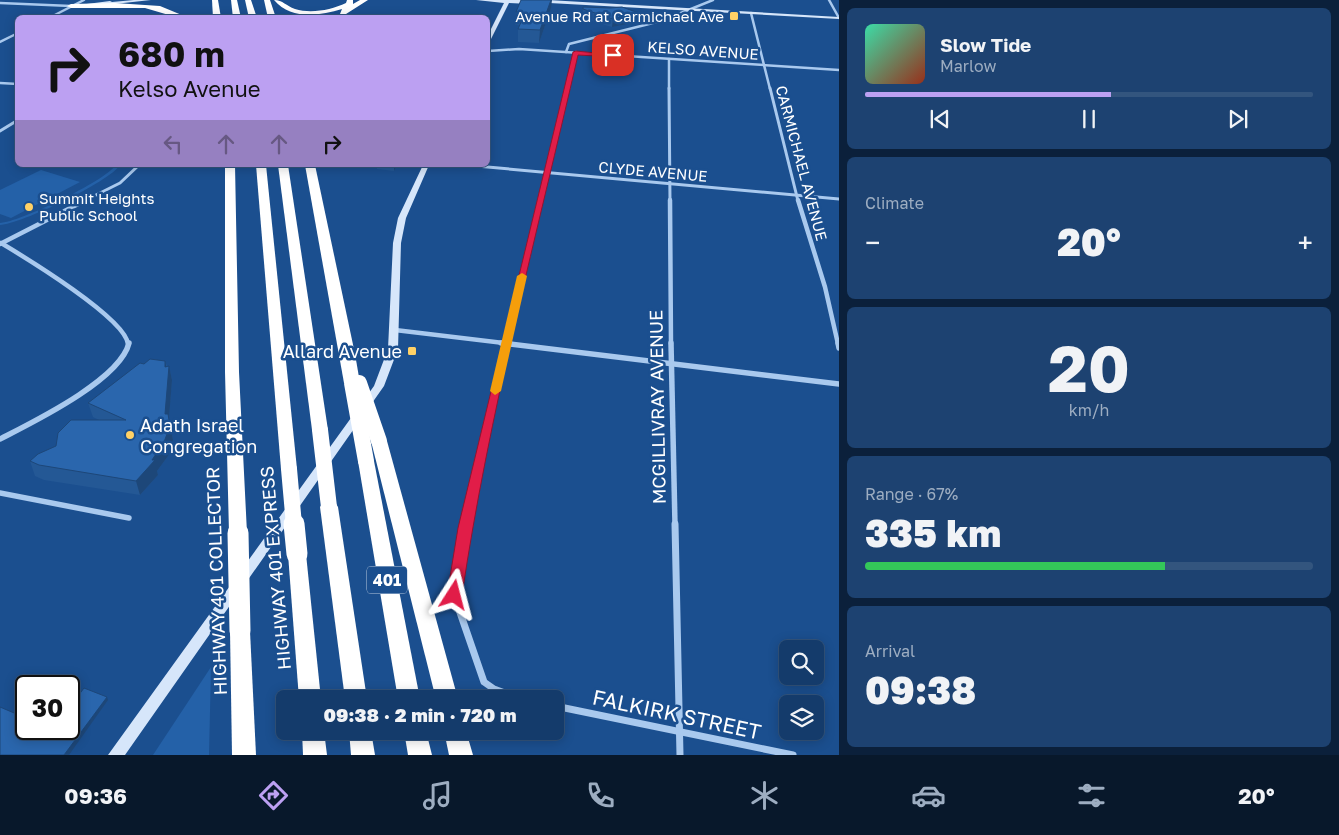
<!DOCTYPE html>
<meta charset="utf-8">
<style>
body{margin:0;font-family:"Golos Text",sans-serif;background:#1d4271;color:#f1f3f6;height:100vh;display:flex;flex-direction:column;font-size:19px;white-space:nowrap}
*{box-sizing:border-box;margin:0}
p{font-size:16px;color:#9dadc1}
.icon{flex:none;width:28px;height:28px;fill:none;stroke:currentColor;stroke-width:2;stroke-linecap:round;stroke-linejoin:round}
.map{position:relative;flex:1;overflow:hidden}
.side{display:flex;flex-direction:column;gap:8px;padding:8px;background:#0b203b;width:500px}
.side>*{flex:none}
.guide{position:absolute;left:15px;top:15px;width:475px;height:152px;border-radius:8px;box-shadow:0 2px 12px #0003,0 0 0 1px #33557e;background:#bca0f2;color:#111;overflow:hidden}
.tools{position:absolute;left:779px;top:640px;display:grid;gap:10px}
.tools a{display:grid;place-items:center;width:45px;height:45px;border-radius:8px;background:#143b6b;box-shadow:0 2px 12px #0003,0 0 0 1px #33557e;font-size:25px}
.speed{position:absolute;left:15px;top:675px;display:flex;gap:10px;font-size:25px;font-weight:700;text-align:center}
.speed>*{display:grid;place-content:center;width:65px;height:65px;border-radius:50%;background:#143b6b;box-shadow:0 2px 12px #0003,0 0 0 1px #33557e;line-height:1}
.speed .limit{border:2px solid #111;border-radius:8px;background:#fff;color:#111}
.pin{position:absolute;display:grid;place-items:center;width:42px;height:42px;color:#fff;margin:-21px;border-radius:10px;box-shadow:0 2px 8px #0006}
.me{position:absolute;width:55px;margin:-28px;rotate:9deg;stroke-linejoin:round;filter:drop-shadow(0 0 4px #0008)}
.turn{display:flex;align-items:center;gap:18px;height:105px;padding:0 20px;font-size:22px}
.turn .icon{width:65px;height:65px;stroke-width:2.5}
.turn b{display:block;font-size:35px;line-height:42px}
.lanes{display:flex;align-items:center;height:48px;padding:0 20px;background:#0003;justify-content:center;gap:25px;direction:ltr}
.lanes .off{opacity:.35}
.big{font-size:38px;font-weight:800;line-height:1.1}
.side .widget{flex:1;display:flex;flex-direction:column;justify-content:center;gap:8px;min-width:0;padding:0 18px;border-radius:8px;background:#1d4271}
.side .dial{align-items:center;gap:0}
.dial b{font-size:65px;line-height:1}
.song{display:flex;align-items:center;gap:15px}
.cover{width:60px;height:60px;border-radius:8px;background:linear-gradient(135deg,hsl(160 70% 55%),hsl(10 70% 35%))}
.played{height:5px;border-radius:2px;background:linear-gradient(90deg,#bca0f2 55%,#33557e 55%)}
.keys{display:flex;justify-content:space-around;direction:ltr}
.heat{display:flex;justify-content:space-between;align-items:center;font-size:28px;direction:ltr}
.charge{height:8px;border-radius:4px;background:linear-gradient(90deg,#34c759 67%,#33557e 0)}
.trip{position:absolute;left:276px;top:690px;width:288px;height:50px;border-radius:8px;background:#143b6b;box-shadow:0 2px 12px #0003,0 0 0 1px #33557e;font-weight:800;line-height:50px;text-align:center}
.dock{display:flex;height:80px;justify-content:space-around;align-items:center;background:#08182b;color:#9dadc1}
.dock .icon{width:35px;height:35px}
.dock .active{color:#bca0f2}
.dock b{font-size:22px;color:#f1f3f6}
main{display:flex;flex:1;min-height:0}
.map>svg:first-child{display:block}
</style>
<main>
<div class="map">
<svg width="839" height="755" viewBox="0 0 839 755">
<rect width="100%" height="100%" fill="#1b4f8f"/>
<g fill="#2461a8">
<path d="M 116,165 L 120,165 C 109,182 21,224 0,225 L 0,223 C 20,222 105,181 116,165 Z"/>
<polygon points="41,170 80,182 11,218 0,214 0,190"/>
<polygon points="211,667 209,755 153,755"/>
</g>
<g fill="none" stroke-linecap="round" stroke-linejoin="round">
<g stroke="#a9c9ee" stroke-width="2.5">
<polyline points="829,0 839,18"/>
<polyline points="0,3 71,6"/>
<polyline points="751,13 770,89"/>
<polyline points="49,18 84,0"/>
<polyline points="0,42 18,33"/>
<polyline points="488,51 519,49 839,70"/>
<polyline points="566,52 569,44 661,21 713,0"/>
<polyline points="669,59 669,89"/>
<polyline points="0,83 18,84"/>
<polyline points="567,89 576,52"/>
</g>
<g stroke="#a9c9ee" stroke-width="3">
<polyline points="669,88 670,201"/>
<polyline points="770,88 798,201"/>
<polyline points="0,131 18,120"/>
<polyline points="465,165 839,199"/>
<polyline points="84,201 120,183 139,165"/>
<polyline points="540,201 567,88"/>
</g>
<g stroke="#a9c9ee" stroke-width="4.5">
<polyline points="670,200 671,344"/>
<polyline points="798,200 825,287 838,344"/>
<path d="M 1,243 C 26,258 125,318 128,344"/>
<polyline points="0,244 86,200"/>
<polyline points="395,330 512,344"/>
<polyline points="506,344 540,200"/>
</g>
<g stroke="#a9c9ee" stroke-width="5.5">
<polyline points="501,343 839,384"/>
<polyline points="671,343 675,525"/>
<polyline points="838,343 839,348"/>
<path d="M 0,439 C 33,422 120,380 129,343"/>
<polyline points="0,493 129,518"/>
<polyline points="466,525 506,343"/>
</g>
<g stroke="#a9c9ee" stroke-width="7">
<polyline points="466,524 454,595 484,682 494,689 521,699"/>
<polyline points="675,524 680,755"/>
<polyline points="555,706 793,755"/>
</g>
<g fill="#d6e6fa" fill-rule="evenodd">
<polygon points="134,0 151,0 105,5 103,4 73,7 71,6 110,1 112,2"/>
<polygon points="476,0 548,0 839,17 839,19 531,2 532,3 530,4 509,3 491,39 488,41 488,35 504,3"/>
<polygon points="423,165 429,165 406,218 401,243 398,349 384,386 125,755 108,755 374,386 388,349 393,243 398,218"/>
</g>
<g fill="#fff" fill-rule="evenodd">
<polygon points="212,0 218,0 221,18 213,18"/>
<polygon points="231,0 237,0 241,18 233,18"/>
<polygon points="245,0 251,0 257,18 249,18"/>
<polygon points="264,0 270,0 276,18 268,18"/>
<path d="M 274,0 C 283,0 286,6 295,9 C 311,14 331,10 346,3 L 347,0 L 353,0 L 353,4 L 360,0 L 368,0 L 346,14 L 340,14 L 342,9 C 319,16 291,20 274,0 Z"/>
<polygon points="115,3 160,6 189,18 179,18 145,8 71,8 67,6 71,4"/>
<polygon points="225,165 235,165 239,372 247,533 244,538 238,540 232,538 229,533 225,372"/>
<polygon points="256,165 266,165 297,469 295,473 283,473 281,469"/>
<polygon points="278,165 288,165 328,430 326,434 314,434 312,430"/>
<polygon points="305,165 315,165 355,354 360,383 352,388 344,383"/>
<polygon points="379,436 385,437 387,441 458,699 436,699 371,441 373,437"/>
<polygon points="366,455 372,457 374,461 420,699 398,699 358,461 360,457"/>
<polygon points="329,501 335,502 338,507 367,699 345,699 320,507 323,502"/>
<polygon points="297,547 304,549 306,554 321,699 299,699 288,554 290,549"/>
<polygon points="240,622 247,625 250,631 256,755 232,755 230,631 233,625"/>
<polygon points="302,731 324,731 327,755 303,755"/>
<polygon points="349,731 371,731 375,755 351,755"/>
<polygon points="404,731 426,731 432,755 408,755"/>
<polygon points="444,731 466,731 473,755 449,755"/>
</g>
<g stroke="#fff" stroke-width="16">
<polyline points="352,383 366,461"/>
<polyline points="359,383 379,441"/>
<polyline points="320,430 329,507"/>
<polyline points="289,469 294,525"/>
</g>
<g stroke="#fff" stroke-width="21">
<polyline points="294,524 297,554"/>
<polyline points="238,533 240,631"/>
</g>
</g>
<g fill="#245895">
<polygon points="583,7 639,13 638,22 612,27 582,18"/>
<polygon points="551,8 539,43 518,42 518,29 520,25 515,25 516,12"/>
<polygon points="377,165 397,165 394,171 377,169"/>
<polygon points="165,361 167,366 169,366 172,380 169,418 173,440 168,456 157,471 158,475 140,495 44,480 35,476 30,461 99,420 93,417 88,403 144,364"/>
</g>
<g fill="#1d4779">
<polygon points="551,0 552,0 551,8 539,43 540,30"/>
<polygon points="639,13 638,22 612,27 613,19"/>
<polygon points="394,165 397,165 394,171"/>
<polygon points="165,361 168,374 169,366 172,380 169,418 173,440 168,456 157,471 158,475 140,495 136,481 152,460"/>
<polygon points="107,697 108,700 69,755 64,755"/>
</g>
<g fill="#2a66ad" stroke="#1d4779">
<polygon points="521,0 551,0 540,30 518,29 525,13 516,12"/>
<polygon points="583,7 610,8 622,7 639,13 613,19 583,9"/>
<polygon points="150,359 165,361 165,367 169,366 165,414 168,414 170,426 164,442 152,460 155,460 136,481 39,465 30,461 38,454 56,446 58,433 71,420 126,420 88,403 140,363 144,364"/>
<polygon points="84,688 107,697 64,755 0,755 0,707 26,718 26,729 69,729 69,708"/>
</g>
<path fill="#e11d48" stroke="#92132f" d="M 576,51 L 616,55 L 613,57 L 578,55 C 537,234 489,413 462,595 L 459,599 L 454,601 L 449,599 L 447,595 L 458,528 L 573,52 Z"/>
<polygon fill="#f59e0b" points="522,273 527,276 501,391 495,395 490,391 517,276"/>
<g fill="#ffd166" stroke="#1b4f8f" stroke-width="2">
<rect x="729" y="11" width="10" height="10" rx="2.5"/>
<circle cx="29" cy="207" r="5"/>
<rect x="407" y="346" width="10" height="10" rx="2.5"/>
<circle cx="130" cy="435" r="5"/>
</g>
<g text-anchor="middle" dominant-baseline="central" stroke-width="5" stroke-linejoin="round" paint-order="stroke">
<g font-size="15" fill="#fff" stroke="#1b4f8f" text-anchor="end">
<text x="724" y="16">Avenue Rd at Carmichael Ave</text>
<text x="39" y="198" text-anchor="start">Summit Heights<tspan x="39" dy="17">Public School</tspan></text>
</g>
<g font-size="15" fill="#fff" stroke="#1b4f8f">
<text transform="translate(703 50) rotate(4)">KELSO AVENUE</text>
<text transform="translate(802 163) rotate(75)">CARMICHAEL AVENUE</text>
<text transform="translate(653 171) rotate(5)">CLYDE AVENUE</text>
</g>
<rect fill="#1b4f8f" stroke="#bbcadd" stroke-width="1" x="367" y="566.5" width="40" height="27" rx="4"/>
<g font-size="16" font-weight="bold" fill="#fff">
<text x="387" y="580">401</text>
</g>
<g font-size="18" fill="#fff" stroke="#1b4f8f" text-anchor="end">
<text x="402" y="351">Allard Avenue</text>
<text x="140" y="425" text-anchor="start">Adath Israel<tspan x="140" dy="21">Congregation</tspan></text>
</g>
<g font-size="18" fill="#fff" stroke="#1b4f8f">
<text transform="translate(657 407) rotate(-91)">MCGILLIVRAY AVENUE</text>
<text transform="translate(275 568) rotate(-95)">HIGHWAY 401 EXPRESS</text>
<text transform="translate(216 581) rotate(-92)">HIGHWAY 401 COLLECTOR</text>
</g>
<g font-size="21" fill="#fff" stroke="#1b4f8f">
<text transform="translate(677 714) rotate(12)">FALKIRK STREET</text>
</g>
</g>
</svg>
<div class="tools">
<a><svg class="icon" aria-label="search" viewBox="0 0 24 24"><circle cx="10" cy="10" r="6"/><path d="M15 15l6 6"/></svg></a>
<a><svg class="icon" aria-label="layers" viewBox="0 0 24 24"><path d="M12 4l9 5-9 5-9-5zM3 14l9 5 9-5"/></svg></a>
</div>
<div class="speed"><div class="limit">30</div></div>
<div class="pin" style="left:613px;top:55px;background:#d93025"><svg class="icon" aria-label="arrive" viewBox="0 0 24 24"><path d="M6 21V4h12l-3 4 3 4H6"/></svg></div>
<svg class="me" style="left:454px;top:595px" viewBox="-20 -20 40 40"><path d="M0-17L14 15 0 8-14 15z" fill="#e11d48" stroke="#fff" stroke-width="4"/></svg>
<div class="trip">09:38 · 2 min · 720 m</div>
<div class="guide">
<div class="turn"><svg class="icon" aria-label="right" viewBox="0 0 24 24"><path d="M7 20v-9h11M14 6l5 5-5 5"/></svg><div><b>680 m</b>Kelso Avenue</div></div>
<div class="lanes"><svg class="icon off" aria-label="left" viewBox="0 0 24 24"><path d="M17 20v-9H6M10 6l-5 5 5 5"/></svg><svg class="icon off" aria-label="ahead" viewBox="0 0 24 24"><path d="M12 20V5M6 11l6-6 6 6"/></svg><svg class="icon off" aria-label="ahead" viewBox="0 0 24 24"><path d="M12 20V5M6 11l6-6 6 6"/></svg><svg class="icon" aria-label="right" viewBox="0 0 24 24"><path d="M7 20v-9h11M14 6l5 5-5 5"/></svg></div>
</div>
</div>
<section class="side">
<div class="widget">
<div class="song"><i class="cover"></i><div><b>Slow Tide</b><p>Marlow</p></div></div>
<div class="played"></div>
<div class="keys"><svg class="icon" aria-label="previous" viewBox="0 0 24 24"><path d="M18 5L8 12l10 7zM5 5v14"/></svg><svg class="icon" aria-label="pause" viewBox="0 0 24 24"><path d="M8 5v14M16 5v14"/></svg><svg class="icon" aria-label="next" viewBox="0 0 24 24"><path d="M6 5l10 7-10 7zM19 5v14"/></svg></div>
</div>
<div class="widget"><p>Climate</p>
<div class="heat"><a>−</a><b class="big">20°</b><a>+</a></div>
</div>
<div class="widget dial"><b>20</b><p>km/h</p></div>
<div class="widget"><p>Range · 67%</p><b class="big">335 km</b><div class="charge"></div></div>
<div class="widget"><p>Arrival</p><b class="big">09:38</b></div>
</section>
</main>
<nav class="dock">
<b>09:36</b>
<svg class="icon active" aria-label="directions" viewBox="0 0 24 24"><path d="M12 3l9 9-9 9-9-9zM9 14v-3h6M13 9l2 2-2 2"/></svg>
<svg class="icon" aria-label="music" viewBox="0 0 24 24"><path d="M9 18V5l10-2v13"/><circle cx="6" cy="18" r="3"/><circle cx="16" cy="16" r="3"/></svg>
<svg class="icon" aria-label="phone" viewBox="0 0 24 24"><path d="M5 4h4l2 5-3 2q2 4 5 5l2-3 5 2v4C11 20 4 13 5 4z"/></svg>
<svg class="icon" aria-label="climate" viewBox="0 0 24 24"><path d="M12 3v18M4 7l16 10M4 17L20 7"/></svg>
<svg class="icon" aria-label="car" viewBox="0 0 24 24"><path d="M5 17H2v-5l4-1 3-4h7l3 4 3 1v5h-3M9 17h6M6 11h13"/><circle cx="7" cy="17" r="2"/><circle cx="17" cy="17" r="2"/></svg>
<svg class="icon" aria-label="filters" viewBox="0 0 24 24"><path d="M4 7h16M4 17h16"/><circle cx="9" cy="7" r="2"/><circle cx="15" cy="17" r="2"/></svg>
<b>20°</b>
</nav>
